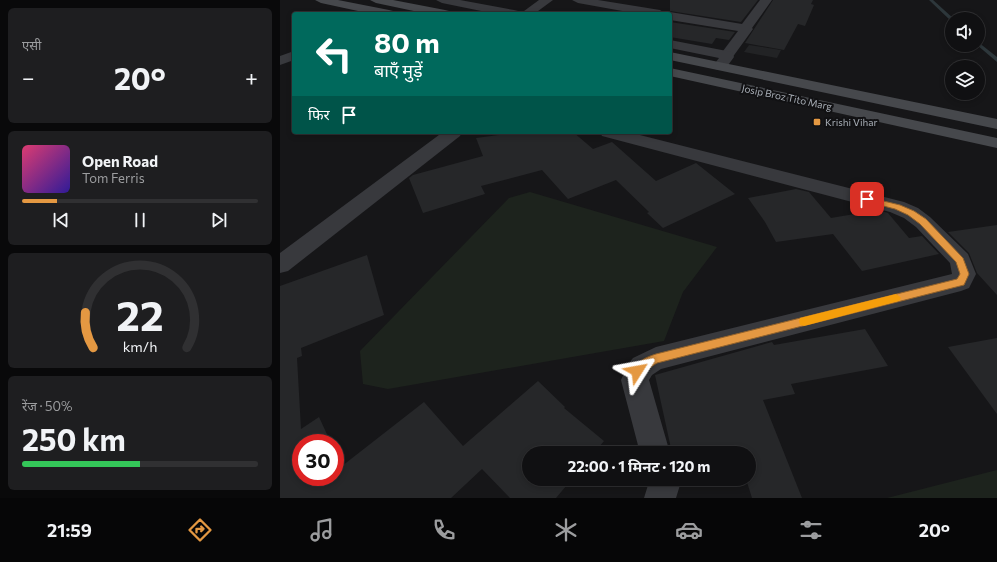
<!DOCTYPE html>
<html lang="hi">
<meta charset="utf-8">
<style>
body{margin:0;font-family:Commissioner,"Noto Sans Devanagari",sans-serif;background:#1e1e20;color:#f1f3f6;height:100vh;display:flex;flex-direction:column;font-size:15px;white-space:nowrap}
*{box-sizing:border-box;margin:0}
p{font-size:13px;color:#9c9d9f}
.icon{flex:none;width:22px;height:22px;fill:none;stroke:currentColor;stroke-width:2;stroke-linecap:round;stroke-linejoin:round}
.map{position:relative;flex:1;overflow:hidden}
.panel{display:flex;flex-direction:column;gap:8px;padding:8px;background:#09090a;width:280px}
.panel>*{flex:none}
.banner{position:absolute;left:12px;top:12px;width:380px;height:122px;border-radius:4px;box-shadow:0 2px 6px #0003,0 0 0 1px #303032;background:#00695c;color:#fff;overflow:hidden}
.controls{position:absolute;left:665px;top:12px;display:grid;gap:8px}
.controls a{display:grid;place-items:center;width:40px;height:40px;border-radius:50%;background:#101012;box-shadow:0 2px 6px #0003,0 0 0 1px #303032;font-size:20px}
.speed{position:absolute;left:12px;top:434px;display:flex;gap:8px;font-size:20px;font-weight:700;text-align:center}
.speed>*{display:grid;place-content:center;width:52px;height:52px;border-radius:50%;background:#101012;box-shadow:0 2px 6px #0003,0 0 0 1px #303032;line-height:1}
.speed .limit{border:6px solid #d22;background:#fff;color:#111}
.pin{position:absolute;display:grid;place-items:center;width:34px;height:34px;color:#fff;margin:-17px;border-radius:8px;box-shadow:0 2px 6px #0006}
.me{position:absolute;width:44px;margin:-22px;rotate:56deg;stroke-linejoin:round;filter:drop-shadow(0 0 3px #0008)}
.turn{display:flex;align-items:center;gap:14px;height:84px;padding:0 16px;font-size:18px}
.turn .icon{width:52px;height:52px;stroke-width:2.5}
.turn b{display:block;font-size:28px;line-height:34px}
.then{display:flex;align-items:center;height:38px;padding:0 16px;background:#0003;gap:8px;font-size:15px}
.big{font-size:30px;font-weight:700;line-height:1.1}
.panel .tile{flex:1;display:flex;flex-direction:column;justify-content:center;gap:6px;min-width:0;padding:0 14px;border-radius:6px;background:#1e1e20}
.panel .dial{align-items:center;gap:0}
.dial svg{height:104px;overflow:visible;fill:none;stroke:#303032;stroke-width:7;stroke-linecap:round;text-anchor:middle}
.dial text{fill:#f1f3f6;stroke:none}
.song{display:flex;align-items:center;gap:12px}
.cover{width:48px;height:48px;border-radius:6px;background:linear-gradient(135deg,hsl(340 70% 55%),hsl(250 70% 35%))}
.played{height:4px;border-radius:2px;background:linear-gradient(90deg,#e49842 15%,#303032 15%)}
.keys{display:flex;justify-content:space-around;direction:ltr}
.heat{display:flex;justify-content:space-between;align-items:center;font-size:22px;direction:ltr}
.charge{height:6px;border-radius:3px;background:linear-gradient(90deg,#34c759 50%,#303032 0)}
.trip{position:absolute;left:242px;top:446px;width:234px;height:40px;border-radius:20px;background:#101012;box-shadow:0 2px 6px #0003,0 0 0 1px #303032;font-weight:700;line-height:40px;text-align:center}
.dock{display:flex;height:64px;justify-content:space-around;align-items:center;background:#060607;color:#9c9d9f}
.dock .icon{width:28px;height:28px}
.dock .selected{color:#e49842}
.dock b{font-size:18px;color:#f1f3f6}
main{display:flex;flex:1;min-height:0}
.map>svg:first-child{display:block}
</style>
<main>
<section class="panel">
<div class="tile"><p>एसी</p>
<div class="heat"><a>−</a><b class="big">20°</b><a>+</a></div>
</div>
<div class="tile">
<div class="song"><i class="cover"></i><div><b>Open Road</b><p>Tom Ferris</p></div></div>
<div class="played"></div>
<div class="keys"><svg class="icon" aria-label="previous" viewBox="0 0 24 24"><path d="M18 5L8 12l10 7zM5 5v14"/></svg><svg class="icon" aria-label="pause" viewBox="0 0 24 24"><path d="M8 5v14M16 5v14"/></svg><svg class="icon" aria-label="next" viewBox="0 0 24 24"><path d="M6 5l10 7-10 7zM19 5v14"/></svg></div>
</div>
<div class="tile dial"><svg viewBox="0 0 100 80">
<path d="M14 69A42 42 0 1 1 86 69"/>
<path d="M14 69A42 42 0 0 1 8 42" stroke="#e49842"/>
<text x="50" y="56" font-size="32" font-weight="700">22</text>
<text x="50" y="72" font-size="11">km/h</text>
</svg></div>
<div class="tile"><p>रेंज · 50%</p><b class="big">250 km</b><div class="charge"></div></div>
</section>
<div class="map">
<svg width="717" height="498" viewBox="0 0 717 498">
<rect width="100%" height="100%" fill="#161618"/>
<polygon fill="#222325" points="469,45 501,50 497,58 464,52"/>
<g fill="#1d231d">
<polygon points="250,192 437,247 403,292 384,341 108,389 83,384 80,351 229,198"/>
<polygon points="717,470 717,498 607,498"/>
</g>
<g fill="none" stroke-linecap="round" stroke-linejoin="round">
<g fill="#2d373b" fill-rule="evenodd">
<polygon points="649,0 653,0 674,19 670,20"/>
<polygon points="698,42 717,57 717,62 697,45"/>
</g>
</g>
<g fill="#262729">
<polygon points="390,0 478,0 461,22 390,11"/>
<polygon points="493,0 533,0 531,4 534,5 525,26 518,24 504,50 465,43"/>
<polygon points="390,22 455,32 449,40 436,38 432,44 390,37"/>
<polygon points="242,132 293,132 313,149 332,142 376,181 416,163 455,194 383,228 367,213 369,212 336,180 288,199 262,170 201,186 205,194 143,213 129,178 133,175 203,156 196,138"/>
<polygon points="516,189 529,192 551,218 598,210 608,213 629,238 642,236 659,254 582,271 553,234 496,242 485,222 468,198"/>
<polygon points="717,225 717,295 697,273 689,253 668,232"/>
<polygon points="87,255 104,315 21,348 22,356 17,358 21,429 39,417 51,443 21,443 21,477 55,477 55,452 62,466 144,402 183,446 258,381 285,407 284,408 324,441 314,453 249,453 249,479 292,479 276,498 230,498 202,469 171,498 0,498 0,286"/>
<polygon points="585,329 608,366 511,384 515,394 483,400 522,498 472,498 466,479 469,479 469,453 392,453 375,375 492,342 494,345"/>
<polygon points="717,338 717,414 668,347"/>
</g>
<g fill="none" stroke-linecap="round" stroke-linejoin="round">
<g fill="#38393d" fill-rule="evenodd">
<polygon points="259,0 273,0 254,14 240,14"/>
<polygon points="292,0 318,0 380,10 386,14 390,12 462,24 480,0 492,0 472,28 473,29 452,58 442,58 440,55 458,31 390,20 390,14 359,14 298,3"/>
<polygon points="14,51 14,60 0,65 0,56"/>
<polygon points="163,132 182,132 180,136 8,271 0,273 0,253"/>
<polygon points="320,132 348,132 624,202 638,208 650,217 688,254 696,274 689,288 681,291 381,369 372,375 369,380 390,453 360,453 341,380 348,364 353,358 376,347 672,274 670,263 636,227 624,218 610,212 322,136"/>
<polygon points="367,479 399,479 400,485 396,498 364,498 368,485"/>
</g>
<g fill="#38393d" fill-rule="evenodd">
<polygon points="156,0 180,0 234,10 238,11 240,14 216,14 162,3"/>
<path d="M 390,40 L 452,52 L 454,57 C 448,65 445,72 435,69 L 433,66 L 439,58 L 390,48 Z"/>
</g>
<g fill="#46484c" fill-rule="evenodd">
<polygon points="35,0 58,0 109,10 113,11 115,14 92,14 41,3"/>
<polygon points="90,0 113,0 165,10 169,11 171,14 148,14 96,3"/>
<polygon points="390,52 717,119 717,129 390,60"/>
<polygon points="390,68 717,138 717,148 390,76"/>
</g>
</g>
<path fill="#e49842" stroke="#94632b" d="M 584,197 L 587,197 L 620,205 L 634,211 L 646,219 L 683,258 L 689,274 L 684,285 L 377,363 C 370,367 365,373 357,376 L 353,374 L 352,371 C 356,362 366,357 376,354 L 677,279 L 680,274 L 676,262 L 640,224 L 628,215 L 615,209 L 584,201 L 583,199 Z"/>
<polygon fill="#f59e0b" points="616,294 619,296 621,298 619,301 524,326 520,325 519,321 520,318"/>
<rect fill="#e49842" stroke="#111113" stroke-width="1.5" x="533" y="118" width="8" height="8" rx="2"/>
<g text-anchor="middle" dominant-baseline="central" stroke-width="4" stroke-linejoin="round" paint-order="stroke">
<g font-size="10" fill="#a9afb7" stroke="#111113">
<text transform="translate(507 97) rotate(12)">Josip Broz Tito Marg</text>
</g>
<g font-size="10" fill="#a9afb7" stroke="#111113" text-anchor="start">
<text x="545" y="122">Krishi Vihar</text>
</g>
</g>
</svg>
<div class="controls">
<a><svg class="icon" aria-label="sound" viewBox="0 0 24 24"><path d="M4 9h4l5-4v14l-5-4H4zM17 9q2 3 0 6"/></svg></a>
<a><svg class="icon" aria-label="layers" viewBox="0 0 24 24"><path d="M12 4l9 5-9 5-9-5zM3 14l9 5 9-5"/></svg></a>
</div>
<div class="speed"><div class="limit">30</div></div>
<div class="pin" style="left:587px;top:199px;background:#d93025"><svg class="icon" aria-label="arrive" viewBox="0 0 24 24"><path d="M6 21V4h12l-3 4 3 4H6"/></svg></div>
<svg class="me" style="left:357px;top:371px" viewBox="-20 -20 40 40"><path d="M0-17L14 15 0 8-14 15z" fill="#e49842" stroke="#fff" stroke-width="4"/></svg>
<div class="trip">22:00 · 1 मिनट · 120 m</div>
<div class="banner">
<div class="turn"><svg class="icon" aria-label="left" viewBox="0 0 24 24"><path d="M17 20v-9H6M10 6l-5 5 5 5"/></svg><div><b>80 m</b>बाएँ मुड़ें</div></div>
<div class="then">फिर<svg class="icon" aria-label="arrive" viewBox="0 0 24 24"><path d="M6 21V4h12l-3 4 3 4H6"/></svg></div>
</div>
</div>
</main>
<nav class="dock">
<b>21:59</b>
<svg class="icon selected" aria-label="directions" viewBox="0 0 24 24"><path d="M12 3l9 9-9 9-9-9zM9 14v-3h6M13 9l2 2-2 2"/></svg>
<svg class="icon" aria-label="music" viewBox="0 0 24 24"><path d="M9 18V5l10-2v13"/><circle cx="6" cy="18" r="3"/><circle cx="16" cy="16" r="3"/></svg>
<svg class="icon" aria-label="phone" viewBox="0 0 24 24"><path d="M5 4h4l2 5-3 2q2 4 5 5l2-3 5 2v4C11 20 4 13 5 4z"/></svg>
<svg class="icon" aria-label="climate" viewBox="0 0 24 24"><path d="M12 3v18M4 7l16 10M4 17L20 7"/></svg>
<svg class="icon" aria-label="car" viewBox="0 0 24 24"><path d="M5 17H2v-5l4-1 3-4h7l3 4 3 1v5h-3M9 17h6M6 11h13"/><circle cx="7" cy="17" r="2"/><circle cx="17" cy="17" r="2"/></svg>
<svg class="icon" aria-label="filters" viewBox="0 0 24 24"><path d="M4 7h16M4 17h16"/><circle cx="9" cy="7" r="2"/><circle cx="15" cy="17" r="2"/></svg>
<b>20°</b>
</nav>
